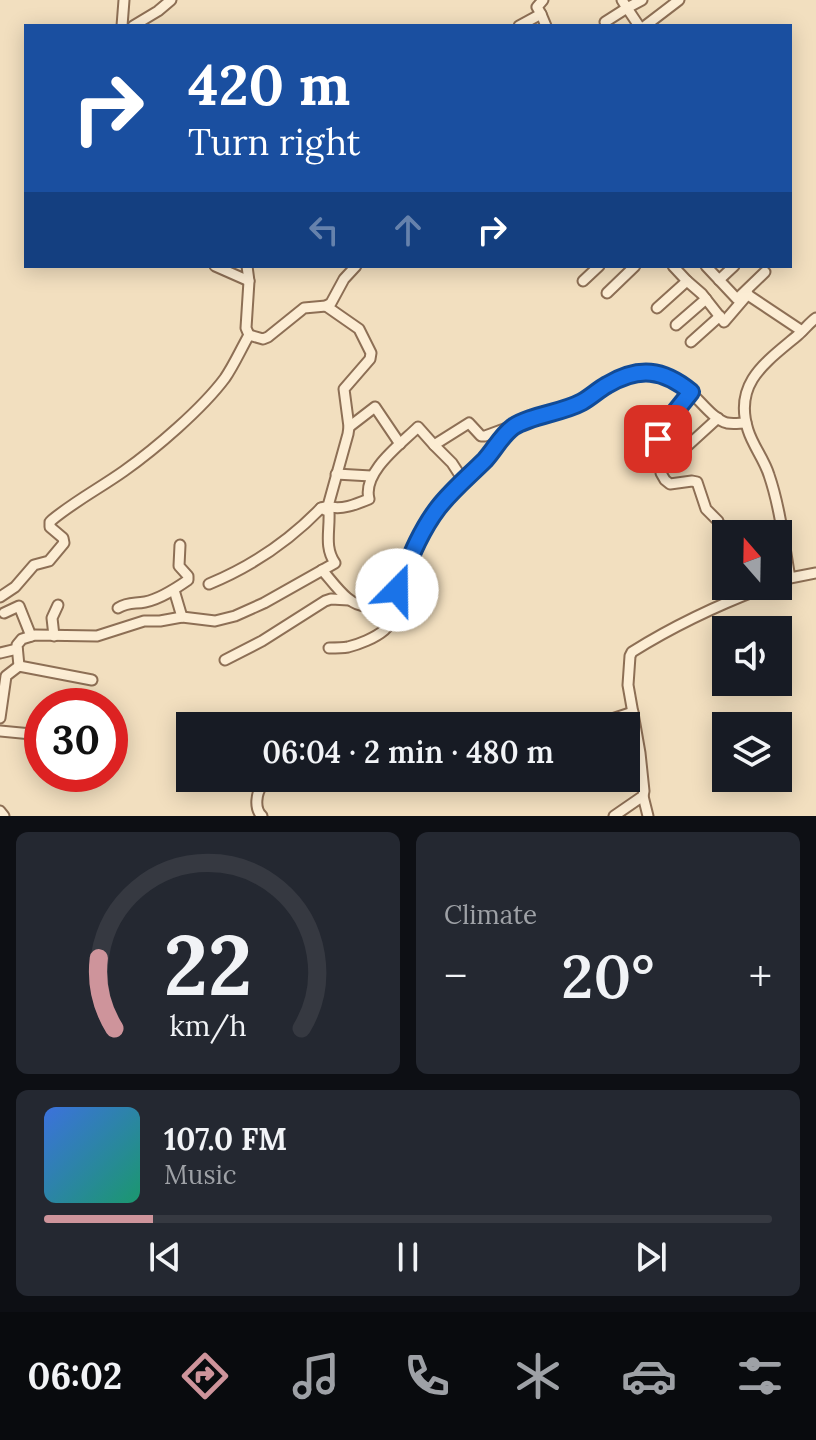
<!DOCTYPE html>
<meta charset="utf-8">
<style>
body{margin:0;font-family:Lora,serif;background:#242831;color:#f1f3f6;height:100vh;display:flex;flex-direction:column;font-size:30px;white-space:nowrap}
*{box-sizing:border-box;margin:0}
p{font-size:26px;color:#9ea1a6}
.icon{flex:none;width:44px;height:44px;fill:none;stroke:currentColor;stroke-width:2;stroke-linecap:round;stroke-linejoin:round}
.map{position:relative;height:816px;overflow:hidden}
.panel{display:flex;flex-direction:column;gap:16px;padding:16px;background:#0d0f14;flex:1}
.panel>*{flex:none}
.guide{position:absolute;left:24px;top:24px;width:768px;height:244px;border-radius:0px;box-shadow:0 4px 20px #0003;background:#1a4fa0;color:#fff;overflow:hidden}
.needle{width:52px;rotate:340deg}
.buttons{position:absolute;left:712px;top:520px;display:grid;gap:16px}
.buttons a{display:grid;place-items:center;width:80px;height:80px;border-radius:0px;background:#171b24;box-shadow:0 4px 20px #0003;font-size:40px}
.speed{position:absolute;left:24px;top:688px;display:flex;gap:16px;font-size:40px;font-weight:700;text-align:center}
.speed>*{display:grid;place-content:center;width:104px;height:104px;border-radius:50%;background:#171b24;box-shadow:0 4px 20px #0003;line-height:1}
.speed .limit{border:12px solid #d22;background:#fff;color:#111}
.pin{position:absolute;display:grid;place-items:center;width:68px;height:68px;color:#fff;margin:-34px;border-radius:16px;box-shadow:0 4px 12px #0006}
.me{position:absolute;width:88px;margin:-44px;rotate:22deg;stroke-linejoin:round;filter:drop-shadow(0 0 6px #0008)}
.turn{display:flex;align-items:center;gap:28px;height:168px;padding:0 32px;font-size:36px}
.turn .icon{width:104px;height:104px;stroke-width:2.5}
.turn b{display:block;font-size:56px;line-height:68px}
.lanes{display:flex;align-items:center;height:76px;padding:0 32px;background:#0003;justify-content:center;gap:40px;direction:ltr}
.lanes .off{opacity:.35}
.big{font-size:60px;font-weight:600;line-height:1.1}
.panel .card{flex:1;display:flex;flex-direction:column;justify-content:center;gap:12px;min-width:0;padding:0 28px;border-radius:12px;background:#242831}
.panel .dial{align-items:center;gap:0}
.dial svg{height:208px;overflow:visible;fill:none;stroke:#363941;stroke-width:7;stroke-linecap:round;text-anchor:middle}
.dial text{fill:#f1f3f6;stroke:none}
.song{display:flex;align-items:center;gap:24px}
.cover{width:96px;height:96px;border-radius:12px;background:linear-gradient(135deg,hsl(220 70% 55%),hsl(160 70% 35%))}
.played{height:8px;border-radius:4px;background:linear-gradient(90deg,#ce949b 15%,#363941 15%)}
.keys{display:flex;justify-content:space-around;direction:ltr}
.heat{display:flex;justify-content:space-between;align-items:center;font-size:44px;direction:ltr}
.panel .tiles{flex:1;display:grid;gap:16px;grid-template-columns:1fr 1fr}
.card:last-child{grid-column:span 2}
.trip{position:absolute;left:176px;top:712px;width:464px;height:80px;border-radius:0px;background:#171b24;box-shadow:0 4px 20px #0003;font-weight:600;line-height:80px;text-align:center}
.tabs{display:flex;height:128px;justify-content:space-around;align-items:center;background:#090b0e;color:#9ea1a6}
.tabs .icon{width:56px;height:56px}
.tabs .active{color:#ce949b}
.tabs b{font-size:36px;color:#f1f3f6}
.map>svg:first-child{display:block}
</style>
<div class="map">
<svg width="816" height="816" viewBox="0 0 816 816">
<rect width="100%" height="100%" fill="#f2dfbf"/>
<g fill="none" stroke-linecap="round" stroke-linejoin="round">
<g stroke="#8d6f55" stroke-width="13">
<g id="minor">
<polyline points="622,0 627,8 642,0"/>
<polyline points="541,14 546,26"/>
<polyline points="605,22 627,8 639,26"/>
<polyline points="122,26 124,0"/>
<polyline points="133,26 158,11 171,0"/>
<polyline points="519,26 541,14 537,7 543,0"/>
<polyline points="645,26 679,0"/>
<polyline points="215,266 249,281"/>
<polyline points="247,266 249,281 246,328 249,335"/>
<polyline points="706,266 737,299 765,272"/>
<polyline points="719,280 734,266"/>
<polyline points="583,281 599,266"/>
<polyline points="687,281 702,294 724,322 748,294"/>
<polyline points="607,293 635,266"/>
<polyline points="745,293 802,331"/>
<polyline points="657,308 687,281 673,266"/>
<polyline points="676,325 706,299"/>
<polyline points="691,342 720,316"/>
<polyline points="718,418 662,469 661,473 665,480 670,484 692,481 697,482 706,509 718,521 726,542"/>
<polyline points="349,427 375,407 400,444"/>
<polyline points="434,445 452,463 463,480"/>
<polyline points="675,457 661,445 659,437 671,417 691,392"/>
<polyline points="336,474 371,476"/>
<path d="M 328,506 C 340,511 357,504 369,499 C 362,472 401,444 418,427 L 434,445 L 469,423 L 481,436 L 485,436 L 512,426"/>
<path d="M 322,570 C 334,583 349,608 369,606 C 377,606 390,596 395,591 C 406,580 408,559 415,546 C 427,522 444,501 462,481 C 471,473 481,465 489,456 C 498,444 505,433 518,425 C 535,419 554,415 572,408 C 607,393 618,364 663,375 C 690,381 707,418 727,423 C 733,424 740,423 746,423"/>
<path d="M 790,578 C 784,544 780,507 769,475 C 764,459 753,446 748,430 C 733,383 766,362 798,335 C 804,330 809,323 816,318"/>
<polyline points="778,582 790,578 816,573"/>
<path d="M 209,584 C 250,567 290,540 321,508"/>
<polyline points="174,590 182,617"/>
<path d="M 0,597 L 15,587 L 34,565 L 49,561 L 64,543 L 63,538 L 50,527 L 50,522 L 52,520 C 75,501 100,488 124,471 C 155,449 202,409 225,378 C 234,365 241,349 249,335 L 263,339 L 268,337 L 304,308 L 326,306"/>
<path d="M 118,608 C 128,602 134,604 145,602 C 160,599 175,589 188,580 L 188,576 L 179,566 L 180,545"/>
<polyline points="4,613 19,606 31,636"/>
<polyline points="54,636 52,618 58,605"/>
<path d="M 329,648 C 335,648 342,648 348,647 C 369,642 413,622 381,601"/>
<polyline points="0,653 17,649"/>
<polyline points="225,660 262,641 325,601 331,599 349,600"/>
<path d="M 19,666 L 17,645 L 22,639 L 35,635 L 97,636 L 144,621 L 160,621 L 182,617 L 215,621 L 235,616 L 264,603 L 335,563 C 324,547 330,531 329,512 L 321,508 L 328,506 L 348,434 L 349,427 L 344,389 L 370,359 L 371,353 L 359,329 L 326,306 L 331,303 L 344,279 L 356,266"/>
<polyline points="0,718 6,676 19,666 92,680"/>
<polyline points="597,724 633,712"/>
<polyline points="0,731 42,735"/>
<polyline points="643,796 648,816"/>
<polyline points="0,811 4,816"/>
<path d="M 262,816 C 254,809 256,792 263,785"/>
<path d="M 614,816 L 643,796 L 644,791 L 640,753 L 628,685 L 630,656 L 632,652 C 675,625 720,604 768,586"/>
</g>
</g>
<use href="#minor" stroke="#fcedd4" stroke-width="9"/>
</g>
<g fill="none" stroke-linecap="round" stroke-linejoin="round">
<g stroke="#114b97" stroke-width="20">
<path id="route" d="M 397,590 C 409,561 419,533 438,508 C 452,490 469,476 485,460 C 495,449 501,436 513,427 C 531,415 562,413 582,402 C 591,397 598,390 607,385 C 639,366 663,369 691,392 L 671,417 L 658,439"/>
</g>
<use href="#route" stroke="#1a73e8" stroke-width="14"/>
</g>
</svg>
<div class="buttons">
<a><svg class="needle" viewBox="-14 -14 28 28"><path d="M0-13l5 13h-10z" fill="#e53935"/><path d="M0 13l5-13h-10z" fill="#9ea1a6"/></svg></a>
<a><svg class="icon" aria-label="sound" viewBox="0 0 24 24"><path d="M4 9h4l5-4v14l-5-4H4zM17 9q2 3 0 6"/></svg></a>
<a><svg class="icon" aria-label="layers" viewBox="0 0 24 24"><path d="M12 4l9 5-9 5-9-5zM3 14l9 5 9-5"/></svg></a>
</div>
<div class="speed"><div class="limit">30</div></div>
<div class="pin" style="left:658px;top:439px;background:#d93025"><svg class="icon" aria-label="arrive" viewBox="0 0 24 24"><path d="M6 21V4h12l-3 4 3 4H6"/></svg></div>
<svg class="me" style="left:397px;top:590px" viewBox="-20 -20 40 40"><circle r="19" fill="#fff"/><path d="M0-13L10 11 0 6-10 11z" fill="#1a73e8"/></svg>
<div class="trip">06:04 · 2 min · 480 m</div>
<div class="guide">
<div class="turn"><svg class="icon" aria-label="right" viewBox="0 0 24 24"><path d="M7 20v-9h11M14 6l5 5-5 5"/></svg><div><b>420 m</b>Turn right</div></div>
<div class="lanes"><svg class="icon off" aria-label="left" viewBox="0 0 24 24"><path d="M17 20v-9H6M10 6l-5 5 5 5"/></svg><svg class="icon off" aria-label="ahead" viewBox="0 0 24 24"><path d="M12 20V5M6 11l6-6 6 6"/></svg><svg class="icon" aria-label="right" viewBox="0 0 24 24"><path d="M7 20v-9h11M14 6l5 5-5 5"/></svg></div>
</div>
</div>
<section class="panel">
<div class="tiles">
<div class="card dial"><svg viewBox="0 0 100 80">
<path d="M14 69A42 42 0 1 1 86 69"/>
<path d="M14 69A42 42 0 0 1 8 42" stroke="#ce949b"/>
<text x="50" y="56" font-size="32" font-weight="700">22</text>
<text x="50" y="72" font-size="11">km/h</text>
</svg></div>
<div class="card"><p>Climate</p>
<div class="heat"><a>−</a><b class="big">20°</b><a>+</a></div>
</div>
<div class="card">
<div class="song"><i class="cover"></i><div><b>107.0 FM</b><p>Music</p></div></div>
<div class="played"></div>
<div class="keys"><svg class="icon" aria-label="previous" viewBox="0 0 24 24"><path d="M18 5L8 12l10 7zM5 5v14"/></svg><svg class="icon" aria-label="pause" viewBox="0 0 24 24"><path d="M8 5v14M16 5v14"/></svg><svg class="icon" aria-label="next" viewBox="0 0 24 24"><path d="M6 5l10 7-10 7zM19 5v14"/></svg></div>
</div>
</div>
</section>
<nav class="tabs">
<b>06:02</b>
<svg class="icon active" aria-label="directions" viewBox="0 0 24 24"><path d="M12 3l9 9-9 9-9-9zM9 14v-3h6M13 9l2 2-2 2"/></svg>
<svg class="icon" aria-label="music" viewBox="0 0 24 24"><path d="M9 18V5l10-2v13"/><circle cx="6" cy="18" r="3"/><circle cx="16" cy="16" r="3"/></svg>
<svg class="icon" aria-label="phone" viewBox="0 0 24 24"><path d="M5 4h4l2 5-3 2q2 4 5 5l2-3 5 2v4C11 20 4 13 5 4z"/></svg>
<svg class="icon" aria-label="climate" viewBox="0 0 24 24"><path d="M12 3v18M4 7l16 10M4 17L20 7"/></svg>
<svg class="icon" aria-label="car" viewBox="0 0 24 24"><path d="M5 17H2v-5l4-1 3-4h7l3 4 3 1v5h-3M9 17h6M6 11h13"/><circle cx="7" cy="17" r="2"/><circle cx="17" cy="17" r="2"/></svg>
<svg class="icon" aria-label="filters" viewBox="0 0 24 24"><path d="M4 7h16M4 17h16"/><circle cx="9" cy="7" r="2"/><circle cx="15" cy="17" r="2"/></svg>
</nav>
